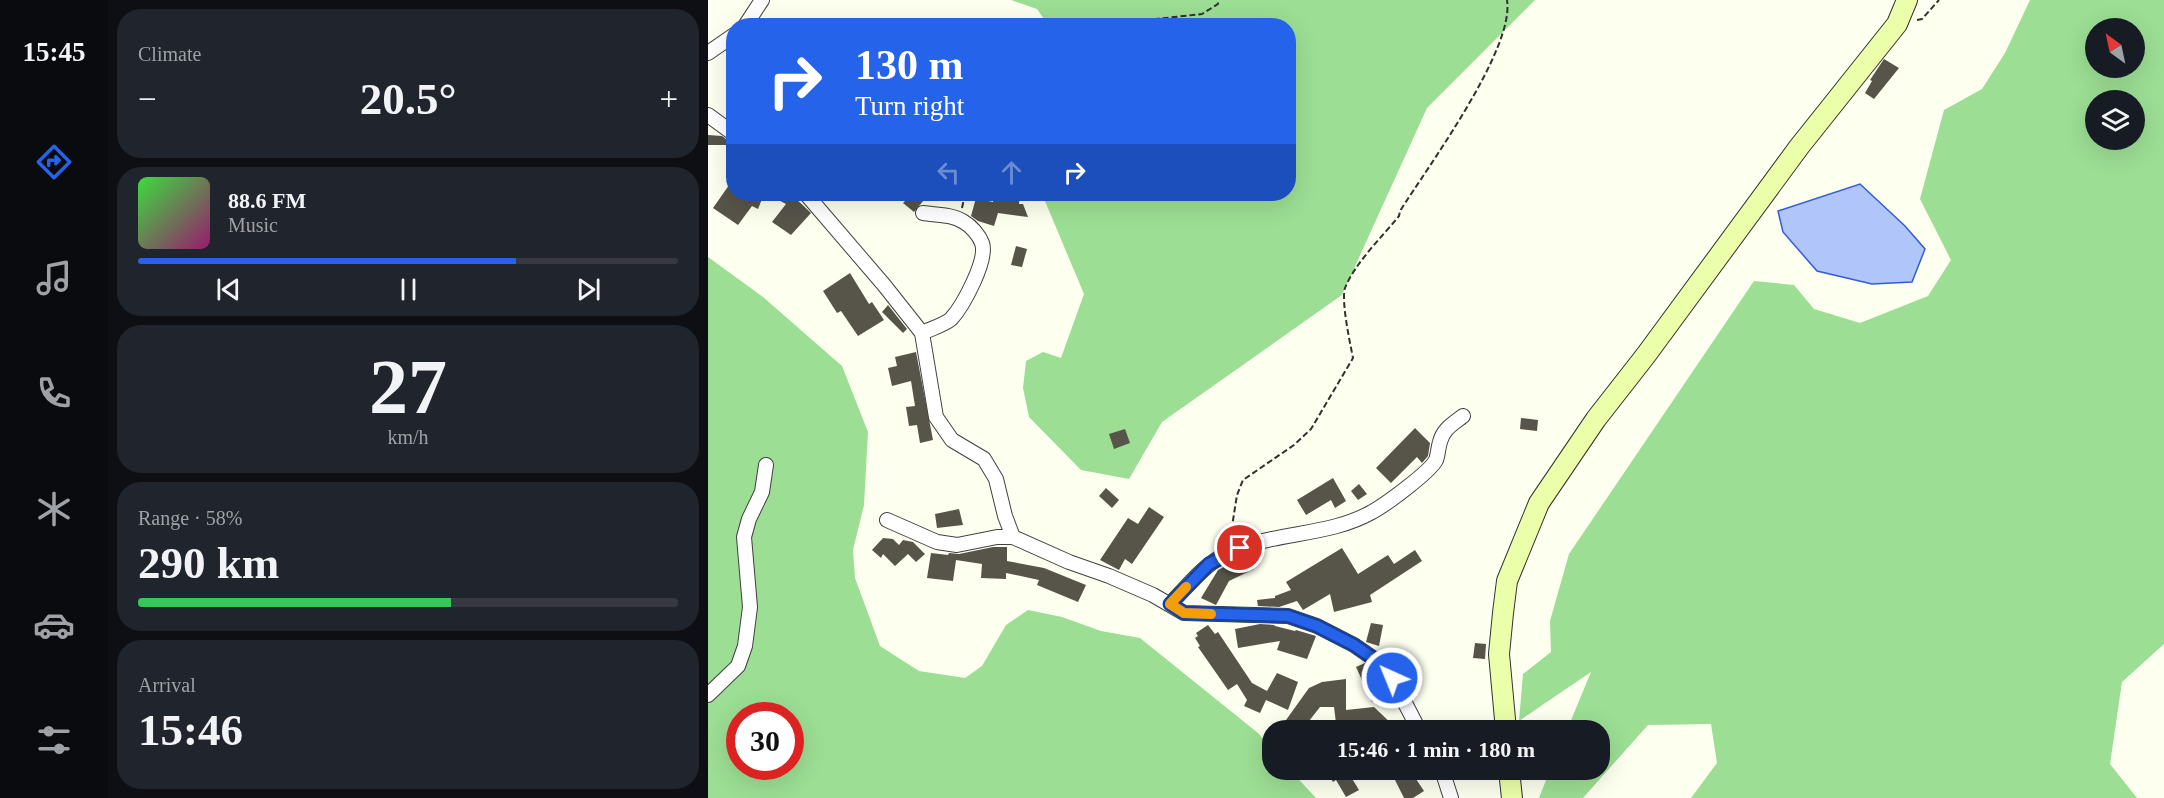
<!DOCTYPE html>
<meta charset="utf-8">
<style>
body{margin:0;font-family:Georgia,serif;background:#20242c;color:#f1f3f6;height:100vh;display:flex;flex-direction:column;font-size:22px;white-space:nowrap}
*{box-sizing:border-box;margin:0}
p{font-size:20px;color:#9ea1a6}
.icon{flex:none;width:33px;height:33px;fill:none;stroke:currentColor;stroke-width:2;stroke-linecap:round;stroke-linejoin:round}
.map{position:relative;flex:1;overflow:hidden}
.sheet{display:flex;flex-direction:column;gap:9px;padding:9px;background:#0d0f14;width:600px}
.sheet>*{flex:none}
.guide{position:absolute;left:18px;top:18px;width:570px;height:183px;border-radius:24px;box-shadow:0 6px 24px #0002;background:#2563eb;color:#fff;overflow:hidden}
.needle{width:39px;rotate:327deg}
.tools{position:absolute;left:1377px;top:18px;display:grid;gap:12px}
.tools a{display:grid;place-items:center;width:60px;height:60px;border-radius:50%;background:#171b24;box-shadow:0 6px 24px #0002;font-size:30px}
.speed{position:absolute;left:18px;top:702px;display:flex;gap:12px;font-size:30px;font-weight:700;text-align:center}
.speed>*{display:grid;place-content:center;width:78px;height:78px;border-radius:50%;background:#171b24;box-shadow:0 6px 24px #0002;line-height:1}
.speed .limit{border:9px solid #d22;background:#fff;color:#111}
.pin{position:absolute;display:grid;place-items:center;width:51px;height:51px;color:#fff;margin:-26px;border:3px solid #fff;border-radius:50%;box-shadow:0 2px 6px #0007}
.me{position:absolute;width:66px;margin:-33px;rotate:316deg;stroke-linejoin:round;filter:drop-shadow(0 0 4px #0008)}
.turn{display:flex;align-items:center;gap:21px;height:126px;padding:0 30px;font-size:27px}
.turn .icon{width:78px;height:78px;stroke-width:2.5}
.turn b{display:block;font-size:42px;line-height:51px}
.lanes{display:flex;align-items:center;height:57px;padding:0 30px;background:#0003;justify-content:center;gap:30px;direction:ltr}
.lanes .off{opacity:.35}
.big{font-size:45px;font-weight:600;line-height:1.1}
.sheet .widget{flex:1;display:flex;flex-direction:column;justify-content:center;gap:9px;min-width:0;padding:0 21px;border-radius:24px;background:#20242c}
.sheet .dial{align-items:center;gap:0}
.dial b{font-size:78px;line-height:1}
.song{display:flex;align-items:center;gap:18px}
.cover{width:72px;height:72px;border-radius:9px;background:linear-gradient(135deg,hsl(120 70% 55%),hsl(320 70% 35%))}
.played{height:6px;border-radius:3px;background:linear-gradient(90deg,#2563eb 70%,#363941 70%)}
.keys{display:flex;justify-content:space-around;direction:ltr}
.heat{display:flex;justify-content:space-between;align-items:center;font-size:33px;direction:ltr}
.charge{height:9px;border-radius:4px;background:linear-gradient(90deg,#34c759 58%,#363941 0)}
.trip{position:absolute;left:554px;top:720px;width:348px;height:60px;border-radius:24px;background:#171b24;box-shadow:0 6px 24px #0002;font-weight:600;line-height:60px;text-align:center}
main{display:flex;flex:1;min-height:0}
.menu{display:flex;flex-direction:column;width:108px;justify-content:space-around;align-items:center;background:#090b0e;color:#9ea1a6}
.menu .icon{width:42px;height:42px}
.menu .on{color:#2563eb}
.menu b{font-size:27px;color:#f1f3f6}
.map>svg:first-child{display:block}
</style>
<main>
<nav class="menu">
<b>15:45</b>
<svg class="icon on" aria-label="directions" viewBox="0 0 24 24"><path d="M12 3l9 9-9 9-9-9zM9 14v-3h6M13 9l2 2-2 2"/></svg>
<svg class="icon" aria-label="music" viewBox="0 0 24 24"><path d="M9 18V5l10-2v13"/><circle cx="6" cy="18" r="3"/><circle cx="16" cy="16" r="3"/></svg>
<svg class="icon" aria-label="phone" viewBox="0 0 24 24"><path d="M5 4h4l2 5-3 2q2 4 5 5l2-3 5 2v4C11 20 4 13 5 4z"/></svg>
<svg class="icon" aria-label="climate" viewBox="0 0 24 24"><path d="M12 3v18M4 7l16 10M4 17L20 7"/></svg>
<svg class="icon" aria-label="car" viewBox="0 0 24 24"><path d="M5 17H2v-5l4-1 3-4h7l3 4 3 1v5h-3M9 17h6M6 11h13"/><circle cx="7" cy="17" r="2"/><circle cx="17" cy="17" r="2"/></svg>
<svg class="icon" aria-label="filters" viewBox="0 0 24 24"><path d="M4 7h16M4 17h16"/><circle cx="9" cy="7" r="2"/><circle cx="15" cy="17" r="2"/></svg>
</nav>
<section class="sheet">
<div class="widget"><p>Climate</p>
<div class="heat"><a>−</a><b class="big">20.5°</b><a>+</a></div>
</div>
<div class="widget">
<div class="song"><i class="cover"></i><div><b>88.6 FM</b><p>Music</p></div></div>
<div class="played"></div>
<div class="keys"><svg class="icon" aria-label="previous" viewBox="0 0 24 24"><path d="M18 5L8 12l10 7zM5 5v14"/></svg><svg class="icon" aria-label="pause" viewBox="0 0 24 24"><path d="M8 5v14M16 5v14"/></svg><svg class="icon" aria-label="next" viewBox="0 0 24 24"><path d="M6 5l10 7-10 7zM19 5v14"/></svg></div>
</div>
<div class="widget dial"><b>27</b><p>km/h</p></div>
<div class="widget"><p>Range · 58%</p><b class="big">290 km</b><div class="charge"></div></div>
<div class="widget"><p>Arrival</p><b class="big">15:46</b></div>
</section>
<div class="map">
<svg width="1456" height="798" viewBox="0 0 1456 798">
<rect width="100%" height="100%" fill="#fdffef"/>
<g fill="#9cde94" fill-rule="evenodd">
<polygon points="303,0 827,0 719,108 634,295 454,422 421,479 373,470 321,417 315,388 318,361 335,352 353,358 376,294 334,194 580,194 580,26 340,25 329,9"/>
<path d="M 1322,0 L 1456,0 L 1456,644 L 1414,682 L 1402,764 L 1429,798 L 983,798 L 1009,763 L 1003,724 L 940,725 L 875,798 L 831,798 L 842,770 L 891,770 L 891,730 L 859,730 L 883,672 L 811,721 L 815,674 L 843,652 L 842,621 L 861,554 L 1046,281 L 1086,285 L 1106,309 L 1152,323 L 1220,296 L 1243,260 L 1212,199 L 1236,110 L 1274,89 L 1297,53 ZM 1388,28 L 1426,28 L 1426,68 L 1388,68 ZM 1426,100 L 1426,140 L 1388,140 L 1388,100 Z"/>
<path d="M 0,257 L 55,297 L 134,366 L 160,432 L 156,505 L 145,550 L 147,578 L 172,646 L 211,671 L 257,678 L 274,666 L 298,625 L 320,610 L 354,617 L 393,631 L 432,638 L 550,733 L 564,749 L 564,770 L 582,770 L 608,798 L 0,798 ZM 32,716 L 82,716 L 82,766 L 32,766 Z"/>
</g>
<polygon fill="#b0c5fa" stroke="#335cd6" stroke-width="1.5" points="1152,184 1197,226 1217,249 1204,282 1164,284 1109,271 1075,232 1070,211"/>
<g fill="#57544a">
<polygon points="1176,59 1191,68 1166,99 1157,93 1164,81 1162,80"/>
<polygon points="0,135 14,136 26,145 0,145"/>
<polygon points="26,178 26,194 56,194 50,209 44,206 30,225 5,208"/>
<polygon points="59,194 83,194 103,213 83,235 64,222 78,204"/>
<polygon points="204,194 221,194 206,212 195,203"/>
<polygon points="286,194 312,194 311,204 315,204 320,217 290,213 286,226 270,221 263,216 268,198 285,202"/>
<polygon points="308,246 319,249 314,267 303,265"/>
<polygon points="142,273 161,304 164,302 176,320 150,336 133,311 129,313 115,291"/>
<polygon points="180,305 199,329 195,333 174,312"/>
<polygon points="208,352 225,440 212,443 209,425 201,426 198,407 207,406 203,381 184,386 180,368 189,366 187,357"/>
<polygon points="813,418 830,420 829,431 812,429"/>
<polygon points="707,428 722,443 720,456 714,463 709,457 683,483 668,468"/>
<polygon points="417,429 422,443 406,449 401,434"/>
<polygon points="625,478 638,501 627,508 623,500 598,515 589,500"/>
<polygon points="651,484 659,494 650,500 643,491"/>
<polygon points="398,488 411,500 404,508 391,496"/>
<polygon points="441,507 456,517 424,564 417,559 411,570 392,560 420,518 430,524"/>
<polygon points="251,509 255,525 229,528 227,514"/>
<polygon points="175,538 185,539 191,545 195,540 205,542 217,554 208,562 200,554 187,566 175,554 173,558 164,550"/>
<polygon points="285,547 299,547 299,561 336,568 378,585 370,602 329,585 331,580 298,573 298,579 273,578 274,564 248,560 245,581 219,578 223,553 240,555 241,553 251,554"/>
<polygon points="634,548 650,574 680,555 686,564 707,550 714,561 662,595 664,602 626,612 622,594 595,610 589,601 571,607 550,606 549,600 567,598 567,596 583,590 578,582"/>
<polygon points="540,555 546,569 521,581 508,605 493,598 510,570"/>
<polygon points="663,623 675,625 671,646 658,642"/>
<polygon points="552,624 566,625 567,626 587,631 588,630 608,636 599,659 569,650 572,641 530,648 527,629"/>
<polygon points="500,625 507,634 510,632 544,683 559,691 569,673 590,682 580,710 558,700 552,713 536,706 539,700 529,684 520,690 490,647 492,646 487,638 490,636 488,633"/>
<polygon points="767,643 778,644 777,659 765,658"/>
<polygon points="657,663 669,673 679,695 664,702 648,667"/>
<polygon points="638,679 638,710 666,707 690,730 656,730 646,721 628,723 626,707 612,707 601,721 612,730 589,730 578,720 601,688 614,682"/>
<polygon points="617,770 644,770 640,772 651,790 638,797 628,780 625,782"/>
<polygon points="682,770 702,770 716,791 705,798 696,798"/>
</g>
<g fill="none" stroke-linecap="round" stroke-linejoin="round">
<g stroke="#414141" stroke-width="16">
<g id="street">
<polyline points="37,26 54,0"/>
<polyline points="0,53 26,35"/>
<polyline points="0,115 26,134"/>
<polyline points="98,194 176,285 214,333 228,417 244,440 276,459 288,479 297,516 305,537"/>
<path d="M 214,333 C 222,329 236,325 243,319 C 255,306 280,260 274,243 C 271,235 263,226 256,222 C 244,214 228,215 215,213"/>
<polyline points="179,520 229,542 249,545 289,537 305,537 361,562 401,576 445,595 476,613 580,616 609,626 646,645 672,663 684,678 711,730"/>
<path d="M 462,604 C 480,586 496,564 520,553 C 566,531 620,537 664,512 C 677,505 722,472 728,460 C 730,455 730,448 732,442 C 735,429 745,424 755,416"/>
<polyline points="0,695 30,666 37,646 42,607 36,537 41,519 54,492 58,465"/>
<polyline points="734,770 743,798"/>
</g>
</g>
<g stroke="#303030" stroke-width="22">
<g id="secondary">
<polyline points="798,730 791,654 795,613 799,581 831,503 888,419 938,355 1091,147 1189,24 1199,0"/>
<polyline points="801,770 804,798"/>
</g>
</g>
<g stroke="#303030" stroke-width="2" stroke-dasharray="6 3" stroke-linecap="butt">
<polyline points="1209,20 1214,19 1231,0"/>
<polyline points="255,26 257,26"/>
<polyline points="439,26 448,19 494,14 510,4 509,0"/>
<polyline points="254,208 257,194"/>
<path d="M 522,539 L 529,495 L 535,480 L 586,445 L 603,429 L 645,358 C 642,343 633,301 637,288 C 647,263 674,237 691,216 L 692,211 C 719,168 807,49 799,0"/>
</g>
<use href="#street" stroke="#fff" stroke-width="14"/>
<use href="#secondary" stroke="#ebffaa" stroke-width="20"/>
</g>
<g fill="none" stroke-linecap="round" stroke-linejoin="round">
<g stroke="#184099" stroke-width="15">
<polyline id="route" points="532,548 501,564 462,604 476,613 580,616 609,626 646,645 672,663 684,678"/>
</g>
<use href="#route" stroke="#2563eb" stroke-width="10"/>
<polyline stroke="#f59e0b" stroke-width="10" points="478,587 462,604 476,613 503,614"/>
</g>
</svg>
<div class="tools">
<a><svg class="needle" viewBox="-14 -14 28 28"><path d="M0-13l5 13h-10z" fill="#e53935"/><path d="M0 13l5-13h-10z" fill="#9ea1a6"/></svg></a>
<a><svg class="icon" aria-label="layers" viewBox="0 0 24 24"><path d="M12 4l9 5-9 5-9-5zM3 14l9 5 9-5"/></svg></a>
</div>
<div class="speed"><div class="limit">30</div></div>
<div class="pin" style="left:532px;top:548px;background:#d93025"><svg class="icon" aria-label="arrive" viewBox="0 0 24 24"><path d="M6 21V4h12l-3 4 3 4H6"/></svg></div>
<svg class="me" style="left:684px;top:678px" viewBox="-20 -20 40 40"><circle r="17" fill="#2563eb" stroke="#fff" stroke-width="3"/><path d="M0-11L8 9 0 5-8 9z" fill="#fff"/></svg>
<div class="trip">15:46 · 1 min · 180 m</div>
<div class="guide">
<div class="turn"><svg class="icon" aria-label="right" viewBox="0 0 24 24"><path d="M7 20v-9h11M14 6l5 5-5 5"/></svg><div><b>130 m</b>Turn right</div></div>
<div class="lanes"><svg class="icon off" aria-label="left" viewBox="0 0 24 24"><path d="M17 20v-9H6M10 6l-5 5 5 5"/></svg><svg class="icon off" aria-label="ahead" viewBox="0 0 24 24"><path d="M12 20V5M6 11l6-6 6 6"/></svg><svg class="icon" aria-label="right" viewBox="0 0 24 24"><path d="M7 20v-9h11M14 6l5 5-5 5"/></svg></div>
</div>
</div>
</main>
